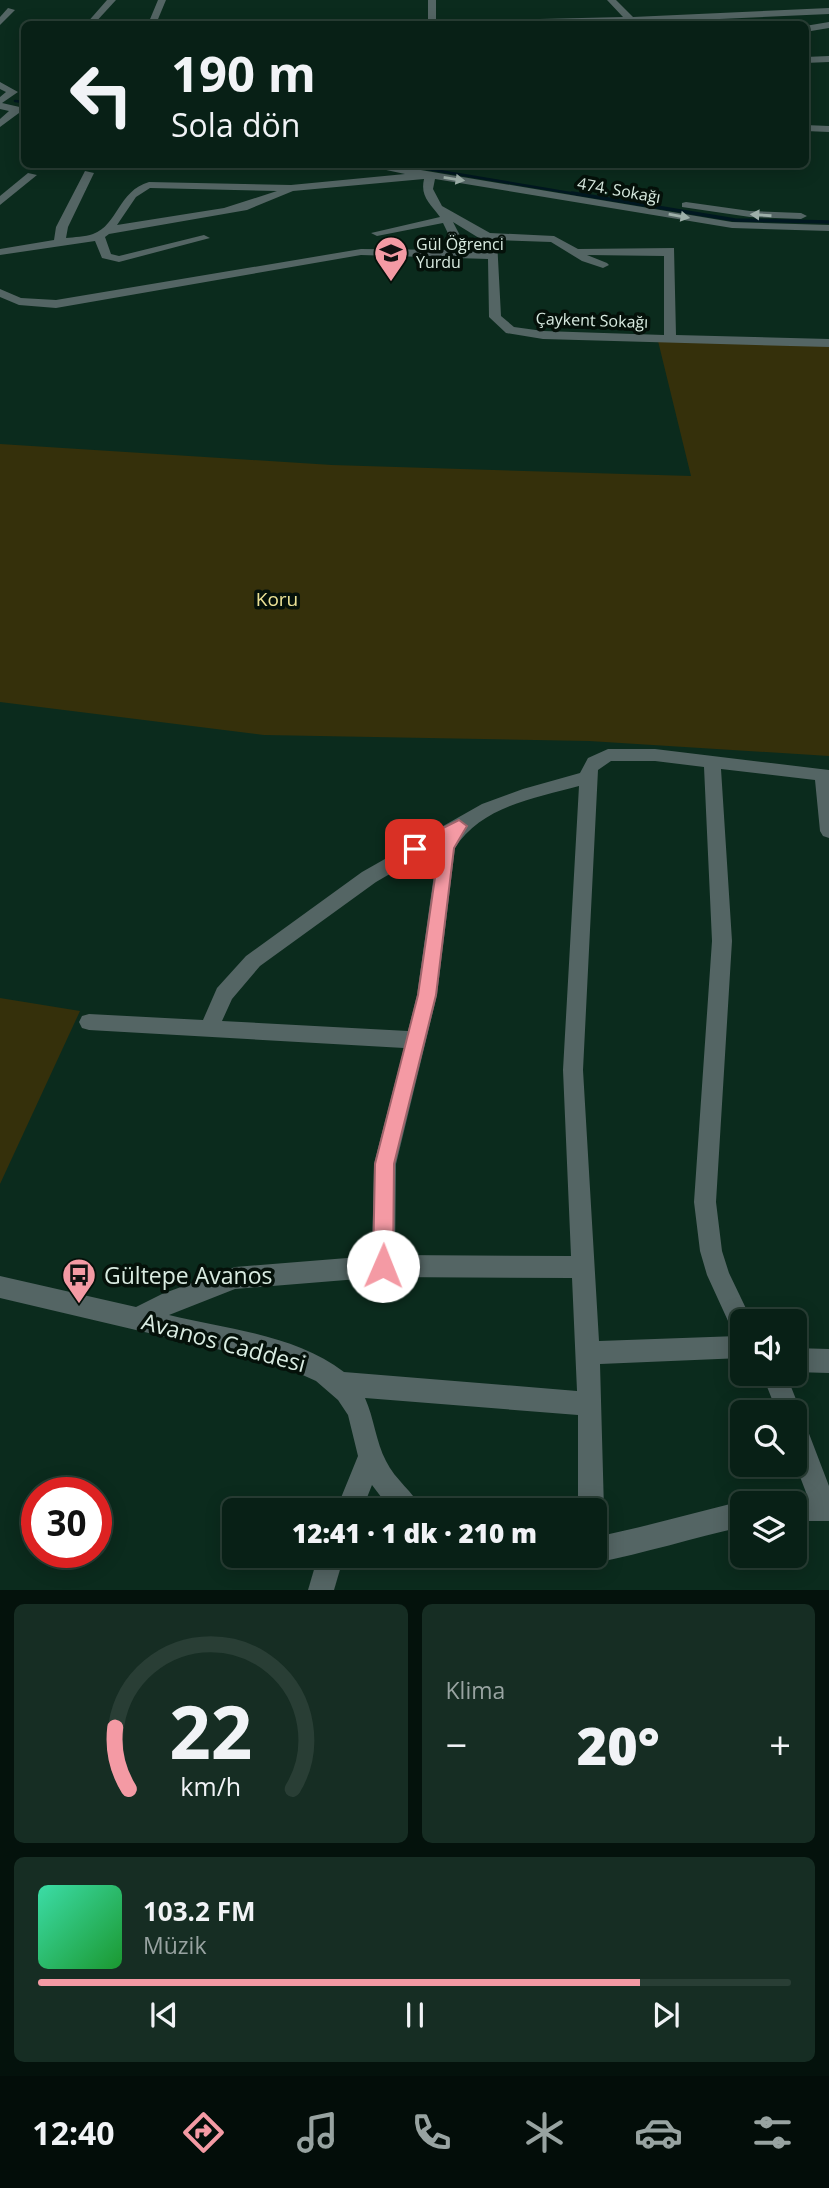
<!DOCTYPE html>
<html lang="tr">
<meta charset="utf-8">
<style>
body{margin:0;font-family:"Open Sans",sans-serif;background:#162d23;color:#f1f3f6;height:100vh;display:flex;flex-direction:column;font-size:26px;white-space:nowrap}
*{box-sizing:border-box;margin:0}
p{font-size:23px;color:#98a3a1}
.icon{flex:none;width:38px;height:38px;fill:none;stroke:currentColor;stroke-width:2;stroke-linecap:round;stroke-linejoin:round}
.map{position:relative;height:1590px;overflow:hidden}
.sheet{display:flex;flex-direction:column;gap:14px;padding:14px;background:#04120c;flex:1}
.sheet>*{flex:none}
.guide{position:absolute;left:21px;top:21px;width:788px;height:147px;border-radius:10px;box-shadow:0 4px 18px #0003,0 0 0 2px #293e35;background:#082016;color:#f1f3f6;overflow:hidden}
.fabs{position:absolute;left:730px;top:1309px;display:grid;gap:14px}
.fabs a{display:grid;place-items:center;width:77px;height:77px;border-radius:10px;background:#082016;box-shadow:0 4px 18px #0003,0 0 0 2px #293e35;font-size:35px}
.speed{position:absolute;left:21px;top:1477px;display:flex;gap:14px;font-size:35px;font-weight:700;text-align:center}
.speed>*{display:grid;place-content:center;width:91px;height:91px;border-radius:50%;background:#082016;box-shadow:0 4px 18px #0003,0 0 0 2px #293e35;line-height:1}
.speed .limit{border:10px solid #d22;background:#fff;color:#111}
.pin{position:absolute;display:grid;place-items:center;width:60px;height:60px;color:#fff;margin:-30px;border-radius:14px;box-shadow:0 4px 10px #0006}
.me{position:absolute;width:77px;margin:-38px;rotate:1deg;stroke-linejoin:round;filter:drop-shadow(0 0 5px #0008)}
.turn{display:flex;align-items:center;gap:24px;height:147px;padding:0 35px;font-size:32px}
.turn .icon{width:91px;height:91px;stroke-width:2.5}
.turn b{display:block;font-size:49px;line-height:60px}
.big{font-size:52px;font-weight:800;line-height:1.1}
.sheet .tile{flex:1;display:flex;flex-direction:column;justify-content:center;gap:10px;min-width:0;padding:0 24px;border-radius:10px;background:#162d23}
.sheet .dial{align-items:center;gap:0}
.dial svg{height:182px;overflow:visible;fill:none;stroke:#293e35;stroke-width:7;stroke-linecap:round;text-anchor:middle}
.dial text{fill:#f1f3f6;stroke:none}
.song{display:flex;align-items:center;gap:21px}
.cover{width:84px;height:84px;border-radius:10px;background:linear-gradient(135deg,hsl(160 70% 55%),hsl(130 70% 35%))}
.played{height:7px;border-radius:4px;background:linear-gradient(90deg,#f49aa4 80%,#293e35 80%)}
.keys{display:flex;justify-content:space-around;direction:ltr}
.heat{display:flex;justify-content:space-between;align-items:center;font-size:38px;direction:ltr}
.sheet .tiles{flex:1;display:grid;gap:14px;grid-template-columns:1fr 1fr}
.tile:last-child{grid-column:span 2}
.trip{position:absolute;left:222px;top:1498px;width:385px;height:70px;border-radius:10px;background:#082016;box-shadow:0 4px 18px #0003,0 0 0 2px #293e35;font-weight:800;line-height:70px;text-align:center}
.menu{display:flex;height:112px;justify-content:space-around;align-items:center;background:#030d09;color:#98a3a1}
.menu .icon{width:49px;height:49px}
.menu .selected{color:#f49aa4}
.menu b{font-size:32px;color:#f1f3f6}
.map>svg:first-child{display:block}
</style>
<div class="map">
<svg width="829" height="1590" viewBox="0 0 829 1590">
<rect width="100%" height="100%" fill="#0b2b1d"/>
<g fill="#35300b">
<polygon points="658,341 829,345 829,756 589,741 264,735 0,702 0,444 332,465 691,476"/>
<polygon points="0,998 80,1011 0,1184"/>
</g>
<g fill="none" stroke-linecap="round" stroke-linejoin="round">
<g stroke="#001720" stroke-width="2.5">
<polyline points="15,101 24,102"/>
<polyline points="398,164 582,195"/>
</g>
<polyline stroke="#001720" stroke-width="3.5" points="572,193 735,220 829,222"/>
<g fill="#546564" fill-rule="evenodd">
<polygon points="107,0 116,0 94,24 86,24"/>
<polygon points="158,0 166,0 156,24 148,24"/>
<rect x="428" y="0" width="8" height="24"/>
<polygon points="607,0 616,0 633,17 829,8 829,14 631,23 455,24 459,21 623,17"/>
<polygon points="8,8 15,10 0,25 0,17"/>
<polygon points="829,22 829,28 805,32 805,26"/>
<polygon points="829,56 829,62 805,63 805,57"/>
<polygon points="0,82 18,92 2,103 24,108 24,114 19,113 0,127 0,119 9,111 0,109 0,97 6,92 0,89"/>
<polygon points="805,125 829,126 829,132 805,131"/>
<path d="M 358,164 L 385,164 L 732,222 L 829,225 L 829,231 L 732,228 L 435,179 L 433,189 L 442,206 L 490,233 L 554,236 L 578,249 L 674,248 L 676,335 L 829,339 L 829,347 L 543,339 L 506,333 L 489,317 L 488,259 L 361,255 L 56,308 L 19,305 L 0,297 L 0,289 L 21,298 L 56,300 L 361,249 L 456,250 L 443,223 L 377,236 L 371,233 L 440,217 C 430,203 420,197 424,179 L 293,191 L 247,210 L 109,234 L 105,237 L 111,254 L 119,256 L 204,235 L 210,238 L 119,262 L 102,258 L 95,241 L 0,255 L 0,249 L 54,240 L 56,227 L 85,171 L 94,173 L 68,227 L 66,238 C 74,237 85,237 93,234 C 118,225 118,191 149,182 L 291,185 L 405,174 ZM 150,188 L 277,191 L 224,208 L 117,225 L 136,197 ZM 453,222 L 487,243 L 488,252 L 468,251 ZM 497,240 L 551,242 L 582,261 L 603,268 L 609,265 L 607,263 L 587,255 L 664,256 L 664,335 L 543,331 L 514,327 L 501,316 Z"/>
<polygon points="28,173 37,175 0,205 0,196"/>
<polygon points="686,202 750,211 801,213 807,216 801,219 750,217 682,207 682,203"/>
<path d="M 608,749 L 655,749 L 829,770 L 829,838 L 823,836 L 820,831 L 815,780 L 721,769 L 732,941 L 716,1202 L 722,1251 L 729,1273 L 752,1321 L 742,1321 L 742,1358 L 600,1364 L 604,1510 L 600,1519 L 595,1521 L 595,1510 L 578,1510 L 578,1415 L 365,1398 C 374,1418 376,1442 386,1461 C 395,1480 414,1492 422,1510 L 391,1510 L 372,1485 L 362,1510 L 336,1510 L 358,1456 L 348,1415 L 338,1400 L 316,1381 L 276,1363 L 0,1298 L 0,1276 L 136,1307 L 162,1294 L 235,1267 L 372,1256 L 374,1164 L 404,1048 L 89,1030 L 82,1028 L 79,1022 L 82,1016 L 89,1014 L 203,1020 L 217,988 L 246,956 L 362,872 L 482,804 L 523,789 L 580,773 L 588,758 ZM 611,761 L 655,761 L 704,767 L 712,941 L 694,1202 L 700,1251 L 707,1275 L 734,1334 L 738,1336 L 599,1341 L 583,1070 L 598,770 ZM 579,786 L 563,1070 L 571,1256 L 395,1255 L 396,1164 L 437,995 L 455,848 C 481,806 536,798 579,786 ZM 438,846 L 417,995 L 408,1031 L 222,1021 L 232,999 L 260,966 L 376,882 ZM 383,1277 L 572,1278 L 577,1391 L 344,1372 C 296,1335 227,1329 169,1315 L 235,1289 Z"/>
<polygon points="794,1348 829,1349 829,1373 794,1372"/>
<polygon points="762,1374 786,1374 801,1412 799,1417 803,1418 829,1486 829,1521 794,1521 794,1503 783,1503 785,1499 794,1495 807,1495 794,1461 794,1412 777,1412"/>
<path d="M 742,1501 L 747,1503 L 742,1503 L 742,1527 C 693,1538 645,1553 595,1563 L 584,1556 L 595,1556 L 595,1537 C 645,1527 693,1513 742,1501 Z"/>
<polygon points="318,1556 344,1556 334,1590 308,1590"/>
</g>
</g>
<defs><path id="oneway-solid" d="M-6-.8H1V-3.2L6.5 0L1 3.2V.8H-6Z" transform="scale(1.75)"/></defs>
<g fill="#9dafa9">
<use href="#oneway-solid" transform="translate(454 179) rotate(9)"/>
<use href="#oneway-solid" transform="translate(761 215) rotate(-176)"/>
<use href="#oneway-solid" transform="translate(679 216) rotate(10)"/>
</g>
<polygon fill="#f49aa4" stroke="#9f646b" stroke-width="2" points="459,820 467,826 454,848 436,995 394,1164 393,1266 390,1273 383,1276 376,1273 373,1266 375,1164 418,995 440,843 415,855 407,849 409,845"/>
<defs>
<g id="school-pin" transform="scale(1.75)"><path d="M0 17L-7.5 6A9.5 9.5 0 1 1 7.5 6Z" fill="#f49aa4" stroke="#05110a"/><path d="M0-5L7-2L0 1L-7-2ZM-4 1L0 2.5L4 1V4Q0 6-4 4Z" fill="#111"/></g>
<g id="bus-pin" transform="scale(1.75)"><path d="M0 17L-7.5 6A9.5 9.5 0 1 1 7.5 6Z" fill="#f49aa4" stroke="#05110a"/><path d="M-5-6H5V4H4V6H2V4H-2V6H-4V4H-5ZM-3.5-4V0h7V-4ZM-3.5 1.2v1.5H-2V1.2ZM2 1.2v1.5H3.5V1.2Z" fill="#111"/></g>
</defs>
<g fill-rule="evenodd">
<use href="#school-pin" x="391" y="253"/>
<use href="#bus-pin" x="79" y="1275"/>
</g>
<g text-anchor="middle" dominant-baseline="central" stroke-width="7" stroke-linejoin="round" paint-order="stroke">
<g font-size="16" fill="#d9ebe1" stroke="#05110a">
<text transform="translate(619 190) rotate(10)">474. Sokağı</text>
<text transform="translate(592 320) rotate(2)">Çaykent Sokağı</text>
</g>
<g font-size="16" fill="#d9ebe1" stroke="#05110a" text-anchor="start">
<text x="416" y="244">Gül Öğrenci<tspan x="416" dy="18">Yurdu</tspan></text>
</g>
<g font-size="19" fill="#ece296" stroke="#05110a">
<text x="277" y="599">Koru</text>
</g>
<g font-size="23" fill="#d9ebe1" stroke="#05110a" text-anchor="start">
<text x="104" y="1275">Gültepe Avanos</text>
</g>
<g font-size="23" fill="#d9ebe1" stroke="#05110a">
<text transform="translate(224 1342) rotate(15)">Avanos Caddesi</text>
</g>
</g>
</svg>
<div class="fabs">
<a><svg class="icon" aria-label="sound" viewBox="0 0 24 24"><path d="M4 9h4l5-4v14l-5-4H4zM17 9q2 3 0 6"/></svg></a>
<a><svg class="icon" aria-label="search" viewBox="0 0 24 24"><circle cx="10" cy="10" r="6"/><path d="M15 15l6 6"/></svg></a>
<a><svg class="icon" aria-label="layers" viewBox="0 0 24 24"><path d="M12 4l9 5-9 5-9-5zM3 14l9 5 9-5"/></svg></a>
</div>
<div class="speed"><div class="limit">30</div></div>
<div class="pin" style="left:415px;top:849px;background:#d93025"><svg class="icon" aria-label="arrive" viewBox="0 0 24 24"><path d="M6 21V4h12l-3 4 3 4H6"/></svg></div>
<svg class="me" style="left:383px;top:1266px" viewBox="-20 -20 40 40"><circle r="19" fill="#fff"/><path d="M0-13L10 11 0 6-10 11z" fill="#f49aa4"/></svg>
<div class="trip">12:41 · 1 dk · 210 m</div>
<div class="guide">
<div class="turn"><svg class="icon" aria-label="left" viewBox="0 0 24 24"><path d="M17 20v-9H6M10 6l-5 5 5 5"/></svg><div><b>190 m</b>Sola dön</div></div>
</div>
</div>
<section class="sheet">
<div class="tiles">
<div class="tile dial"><svg viewBox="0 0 100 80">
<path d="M14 69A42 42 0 1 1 86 69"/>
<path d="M14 69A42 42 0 0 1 8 42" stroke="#f49aa4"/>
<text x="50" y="56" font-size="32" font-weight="700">22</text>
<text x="50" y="72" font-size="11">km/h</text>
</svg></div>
<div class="tile"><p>Klima</p>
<div class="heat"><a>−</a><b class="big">20°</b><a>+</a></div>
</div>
<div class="tile">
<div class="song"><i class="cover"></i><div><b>103.2 FM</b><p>Müzik</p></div></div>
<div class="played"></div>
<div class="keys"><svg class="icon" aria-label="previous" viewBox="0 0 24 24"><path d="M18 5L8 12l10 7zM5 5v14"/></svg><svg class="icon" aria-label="pause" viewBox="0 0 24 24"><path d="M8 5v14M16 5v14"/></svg><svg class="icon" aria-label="next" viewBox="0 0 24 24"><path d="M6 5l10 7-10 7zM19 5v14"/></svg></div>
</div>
</div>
</section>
<nav class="menu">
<b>12:40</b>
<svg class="icon selected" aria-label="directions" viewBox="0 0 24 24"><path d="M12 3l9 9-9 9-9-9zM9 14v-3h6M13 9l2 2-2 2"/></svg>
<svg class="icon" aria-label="music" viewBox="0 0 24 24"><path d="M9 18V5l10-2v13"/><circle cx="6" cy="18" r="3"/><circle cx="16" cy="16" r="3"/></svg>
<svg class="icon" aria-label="phone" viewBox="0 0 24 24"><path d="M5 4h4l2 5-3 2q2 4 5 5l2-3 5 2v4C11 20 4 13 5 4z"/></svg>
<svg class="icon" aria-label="climate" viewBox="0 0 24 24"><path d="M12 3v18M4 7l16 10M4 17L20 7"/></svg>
<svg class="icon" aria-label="car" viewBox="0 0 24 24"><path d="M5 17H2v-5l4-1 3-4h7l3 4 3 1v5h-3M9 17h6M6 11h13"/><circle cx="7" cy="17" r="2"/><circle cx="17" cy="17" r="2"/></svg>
<svg class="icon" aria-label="filters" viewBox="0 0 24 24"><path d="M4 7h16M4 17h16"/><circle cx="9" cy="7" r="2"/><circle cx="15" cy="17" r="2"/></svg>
</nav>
